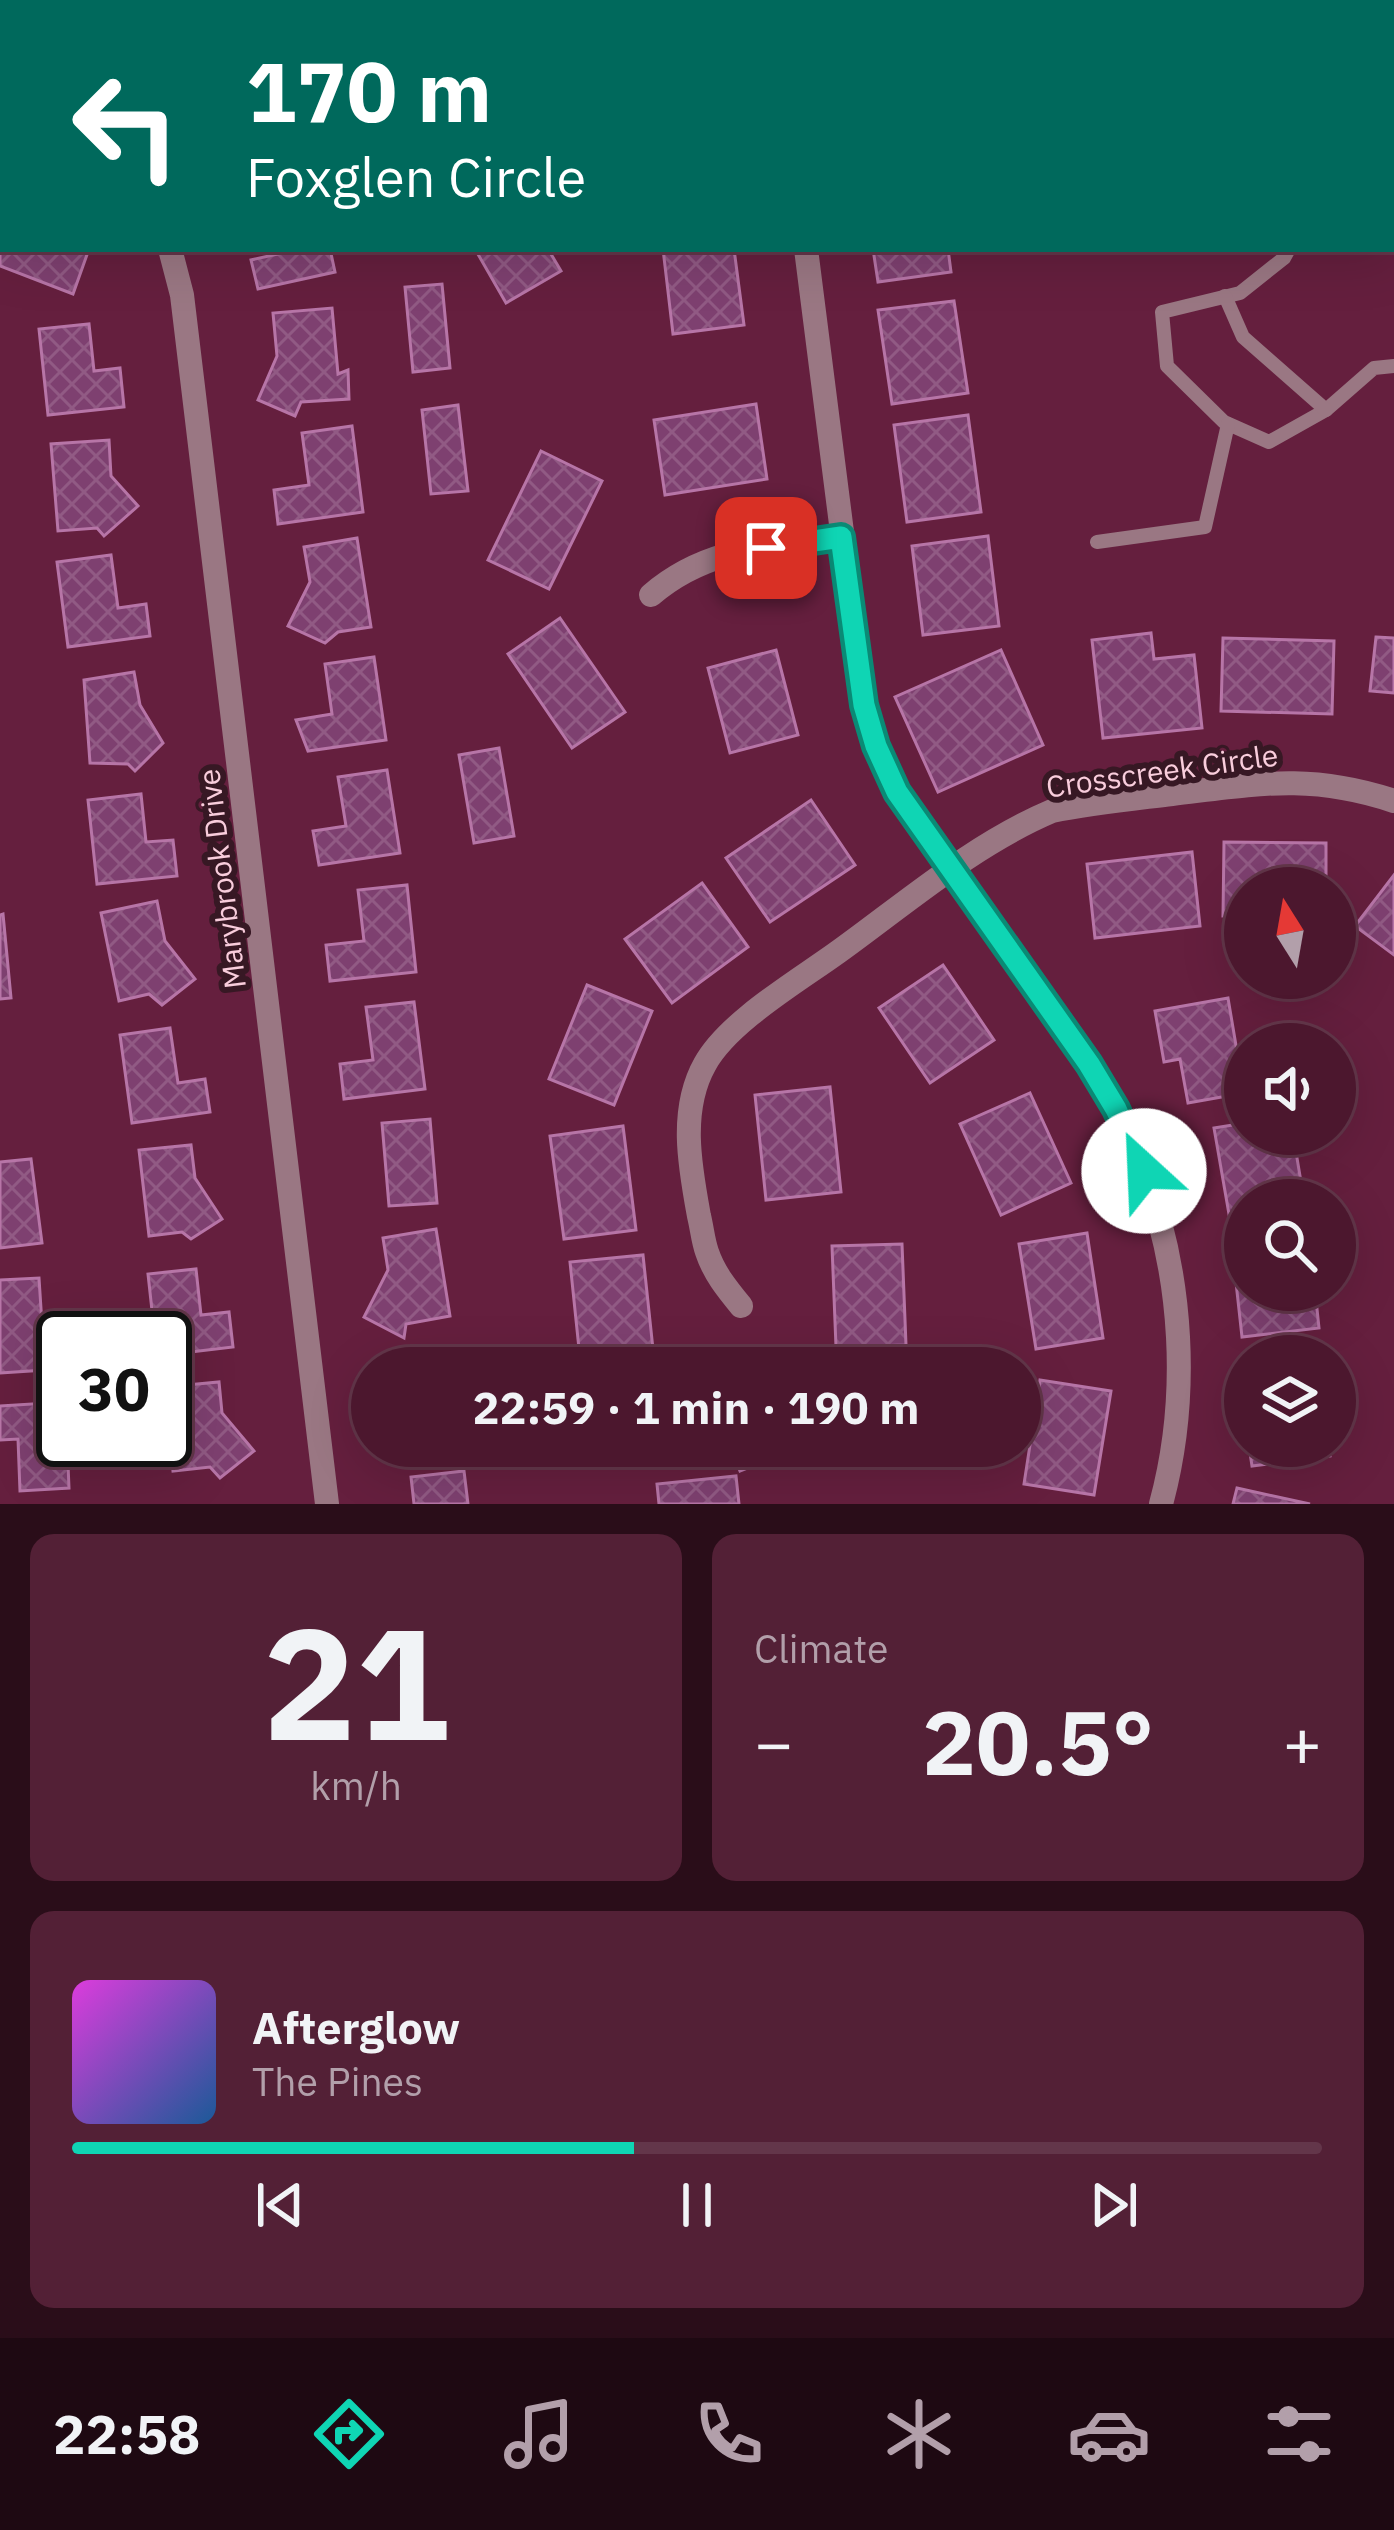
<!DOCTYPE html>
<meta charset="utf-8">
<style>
body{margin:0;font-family:"IBM Plex Sans",sans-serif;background:#532036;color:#f1f3f6;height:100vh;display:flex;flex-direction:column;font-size:45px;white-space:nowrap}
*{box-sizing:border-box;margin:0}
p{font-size:39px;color:#b29faa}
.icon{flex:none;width:66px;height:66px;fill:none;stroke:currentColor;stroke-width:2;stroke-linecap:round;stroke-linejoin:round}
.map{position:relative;height:1504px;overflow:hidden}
.details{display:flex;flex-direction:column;gap:30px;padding:30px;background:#2a0d19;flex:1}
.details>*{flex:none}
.hud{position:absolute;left:0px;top:0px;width:1395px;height:252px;box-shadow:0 12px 48px #0002,0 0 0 3px #63364a;background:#00695c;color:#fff;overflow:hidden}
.needle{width:78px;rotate:349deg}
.buttons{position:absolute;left:1224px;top:867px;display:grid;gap:24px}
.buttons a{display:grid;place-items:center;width:132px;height:132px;border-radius:50%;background:#4c172e;box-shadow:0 12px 48px #0002,0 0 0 3px #63364a;font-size:60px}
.speed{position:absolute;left:36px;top:1311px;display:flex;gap:24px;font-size:60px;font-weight:700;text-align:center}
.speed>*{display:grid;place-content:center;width:156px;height:156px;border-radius:50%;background:#4c172e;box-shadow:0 12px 48px #0002,0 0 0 3px #63364a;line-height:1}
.speed .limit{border:6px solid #111;border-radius:18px;background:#fff;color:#111}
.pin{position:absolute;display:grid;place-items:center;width:102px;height:102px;color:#fff;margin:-51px;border-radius:24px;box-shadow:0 6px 18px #0006}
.me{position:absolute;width:132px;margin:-66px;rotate:335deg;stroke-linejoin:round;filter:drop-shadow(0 0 9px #0008)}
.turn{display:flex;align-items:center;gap:42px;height:252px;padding:0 48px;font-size:54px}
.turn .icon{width:156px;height:156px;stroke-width:2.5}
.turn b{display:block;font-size:84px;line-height:102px}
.big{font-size:90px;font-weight:700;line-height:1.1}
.details .widget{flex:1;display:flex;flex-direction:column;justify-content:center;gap:18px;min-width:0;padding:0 42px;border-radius:24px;background:#532036}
.details .dial{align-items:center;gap:0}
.dial b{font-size:156px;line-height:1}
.song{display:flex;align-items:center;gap:36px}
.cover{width:144px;height:144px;border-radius:18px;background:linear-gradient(135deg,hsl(300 70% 55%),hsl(210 70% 35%))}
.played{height:12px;border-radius:6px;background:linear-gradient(90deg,#0fd5b4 45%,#63364a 45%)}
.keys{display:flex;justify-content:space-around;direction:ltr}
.heat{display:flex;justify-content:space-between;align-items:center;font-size:66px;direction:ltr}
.details .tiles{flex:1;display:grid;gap:30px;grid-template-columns:1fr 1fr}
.widget:last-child{grid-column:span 2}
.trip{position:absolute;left:351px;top:1347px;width:690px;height:120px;border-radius:60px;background:#4c172e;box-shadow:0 12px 48px #0002,0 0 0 3px #63364a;font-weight:700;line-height:120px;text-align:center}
.tabs{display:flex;height:192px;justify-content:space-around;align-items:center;background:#1e0912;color:#b29faa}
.tabs .icon{width:84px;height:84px}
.tabs .current{color:#0fd5b4}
.tabs b{font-size:54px;color:#f1f3f6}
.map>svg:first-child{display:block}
</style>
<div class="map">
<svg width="1394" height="1504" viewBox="0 0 1394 1504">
<defs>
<pattern id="building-cross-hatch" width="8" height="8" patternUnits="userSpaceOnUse" patternTransform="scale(3)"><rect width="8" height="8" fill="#7e4070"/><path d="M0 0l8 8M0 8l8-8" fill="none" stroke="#915a84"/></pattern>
</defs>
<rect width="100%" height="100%" fill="#651f3e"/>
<g fill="url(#building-cross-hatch)" stroke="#b775a7" stroke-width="3">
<polygon points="3,210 3,249 89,249 73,294 0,266 0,213"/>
<polygon points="281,249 330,249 335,272 258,289 251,260 282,253"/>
<polygon points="475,249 548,249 561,271 506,303"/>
<polygon points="663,249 734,249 744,325 673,334"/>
<polygon points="873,249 948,249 951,272 878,282"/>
<polygon points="442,284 450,368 413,372 405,287"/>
<polygon points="954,301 968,393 892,404 878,310"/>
<polygon points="332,308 338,374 348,370 349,399 301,402 295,416 258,400 277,356 273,313"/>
<polygon points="89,324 94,371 120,368 124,407 48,415 39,329"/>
<polygon points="756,404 767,479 665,495 654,420"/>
<polygon points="458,405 468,491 431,494 422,410"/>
<polygon points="968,415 981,512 907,522 894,425"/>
<polygon points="352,426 363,512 278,524 274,490 309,485 302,433"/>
<polygon points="109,440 111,476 138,506 104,536 97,528 58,531 51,444"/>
<polygon points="541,451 602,481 549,589 488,560"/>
<polygon points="988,536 999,626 923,635 912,546"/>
<polygon points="357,538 371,627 338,632 325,643 288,626 310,582 304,547"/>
<polygon points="111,555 118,608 146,604 150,636 68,647 57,562"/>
<polygon points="560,618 625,712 572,748 508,654"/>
<polygon points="1151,633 1154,659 1194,655 1202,728 1103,738 1092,640"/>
<polygon points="1376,637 1394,638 1394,693 1370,691"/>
<polygon points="1223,638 1334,641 1332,714 1221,711"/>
<polygon points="776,650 798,735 730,753 708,668"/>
<polygon points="1001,650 1043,745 938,792 895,697"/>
<polygon points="374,657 386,740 308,751 296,720 332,714 325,664"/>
<polygon points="134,672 140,705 163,743 135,771 128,764 90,763 84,680"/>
<polygon points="499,748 514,836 474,843 459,755"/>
<polygon points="387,770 400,853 319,865 313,831 346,826 338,777"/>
<polygon points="141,794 146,842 173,840 177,876 97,884 88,800"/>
<polygon points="811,800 855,865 770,922 726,858"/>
<polygon points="1224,842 1326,843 1326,888 1245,888 1245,916 1223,916"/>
<polygon points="1192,852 1200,926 1095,938 1087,864"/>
<polygon points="1394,875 1394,955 1355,926"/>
<polygon points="702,883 748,947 672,1003 625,939"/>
<polygon points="407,885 416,972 330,981 326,945 364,941 358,890"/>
<polygon points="157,901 165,941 195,979 162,1005 149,994 119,1001 101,913"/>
<polygon points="3,914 11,998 0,999 0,915"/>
<polygon points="943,965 994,1040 930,1083 879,1008"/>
<polygon points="587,985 652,1011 614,1105 549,1079"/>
<polygon points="1228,998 1244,1093 1188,1103 1180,1059 1164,1062 1155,1011"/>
<polygon points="414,1002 425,1089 344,1099 340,1064 373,1060 366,1007"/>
<polygon points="170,1028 178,1083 205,1079 210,1112 132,1123 120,1035"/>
<polygon points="830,1087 841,1192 766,1200 755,1095"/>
<polygon points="1030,1093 1071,1183 1001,1215 960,1124"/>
<polygon points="430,1119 437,1203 389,1206 382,1123"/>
<polygon points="1245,1123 1245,1134 1293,1134 1304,1200 1245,1200 1245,1217 1230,1220 1214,1128"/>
<polygon points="623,1126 636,1230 564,1239 550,1136"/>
<polygon points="191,1145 195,1178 222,1219 191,1239 182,1232 149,1236 139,1150"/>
<polygon points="31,1159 42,1243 0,1248 0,1162"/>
<polygon points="436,1229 450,1316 406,1324 404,1338 364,1317 388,1270 383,1238"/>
<polygon points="1087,1233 1103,1338 1036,1349 1019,1244"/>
<polygon points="902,1244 906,1345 836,1347 832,1246"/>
<polygon points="1245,1245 1245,1290 1315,1290 1319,1328 1242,1337 1232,1246"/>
<polygon points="643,1255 655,1368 581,1368 570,1262"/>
<polygon points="196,1269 201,1315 229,1312 233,1347 165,1355 165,1338 155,1338 148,1274"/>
<polygon points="39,1278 45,1370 0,1373 0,1280"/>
<polygon points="459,1350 461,1368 413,1368 412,1355"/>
<polygon points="1040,1380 1111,1391 1094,1495 1024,1484"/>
<polygon points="219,1382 222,1413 254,1451 220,1478 210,1467 173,1471 165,1387"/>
<polygon points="63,1402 63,1440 67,1440 69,1488 20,1491 18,1439 0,1440 0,1406"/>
<polygon points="730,1446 803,1446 740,1471"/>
<polygon points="1249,1446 1329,1446 1330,1456 1252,1466"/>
<polygon points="464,1471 468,1504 414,1504 411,1477"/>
<polygon points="736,1476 739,1504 659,1504 657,1484"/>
<polygon points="1237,1488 1310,1504 1233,1504"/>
</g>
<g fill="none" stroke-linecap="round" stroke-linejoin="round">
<g stroke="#9a7783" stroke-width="14">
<polyline points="1318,0 1319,3"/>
<polyline points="1289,249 1284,258 1240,293 1162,312 1167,366 1224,422 1269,442 1326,410 1374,368 1394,366"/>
<polyline points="1225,296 1243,337 1326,410"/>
<polyline points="1097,542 1205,527 1228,424"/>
</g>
<g stroke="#9a7783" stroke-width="24">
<polyline points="770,0 771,3"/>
<polyline points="1208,0 1209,3"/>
<polyline points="0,124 3,124"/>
<polyline points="1392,236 1394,236"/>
<polyline points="170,249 182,295 327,1504"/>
<path d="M 806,249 L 864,705 L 876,746 L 897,792 L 1089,1064 C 1110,1099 1130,1135 1144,1173 C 1183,1276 1190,1397 1161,1504"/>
<path d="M 651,595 C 708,546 770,547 841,537"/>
<path d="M 741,1306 C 727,1289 714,1273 707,1252 C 703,1241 702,1228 699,1216 C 690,1167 679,1110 705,1064 C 728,1022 798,981 838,952 C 906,903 974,844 1052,811 C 1092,803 1132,799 1172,794 C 1257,784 1310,773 1394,801"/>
</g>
</g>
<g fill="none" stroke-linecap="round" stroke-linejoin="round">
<g stroke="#0a8a75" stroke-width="30">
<polyline id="route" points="766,548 841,537 864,705 876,746 897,792 1089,1064 1116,1109 1144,1171"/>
</g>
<use href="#route" stroke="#0fd5b4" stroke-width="21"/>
</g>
<g text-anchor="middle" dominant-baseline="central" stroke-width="12" stroke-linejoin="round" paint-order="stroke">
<g font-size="30" fill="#f9cddc" stroke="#371824">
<text transform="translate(1162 770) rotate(-8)">Crosscreek Circle</text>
<text transform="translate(221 879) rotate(-97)">Marybrook Drive</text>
</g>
</g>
</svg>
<div class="buttons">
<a><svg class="needle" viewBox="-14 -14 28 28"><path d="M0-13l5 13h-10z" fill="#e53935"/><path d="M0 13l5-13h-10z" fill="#b29faa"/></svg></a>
<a><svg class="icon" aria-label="sound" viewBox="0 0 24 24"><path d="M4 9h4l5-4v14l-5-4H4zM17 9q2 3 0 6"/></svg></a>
<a><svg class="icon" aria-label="search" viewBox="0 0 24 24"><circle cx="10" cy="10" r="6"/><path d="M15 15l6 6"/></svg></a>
<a><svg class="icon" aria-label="layers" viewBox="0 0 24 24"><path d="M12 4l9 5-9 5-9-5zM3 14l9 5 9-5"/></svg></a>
</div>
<div class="speed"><div class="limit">30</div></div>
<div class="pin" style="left:766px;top:548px;background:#d93025"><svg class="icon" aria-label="arrive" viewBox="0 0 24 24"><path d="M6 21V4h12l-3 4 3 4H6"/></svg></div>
<svg class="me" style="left:1144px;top:1171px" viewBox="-20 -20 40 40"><circle r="19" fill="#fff"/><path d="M0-13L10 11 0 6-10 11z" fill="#0fd5b4"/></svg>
<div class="trip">22:59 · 1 min · 190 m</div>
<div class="hud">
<div class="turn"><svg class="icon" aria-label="left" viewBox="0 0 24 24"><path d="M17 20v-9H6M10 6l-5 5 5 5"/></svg><div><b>170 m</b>Foxglen Circle</div></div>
</div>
</div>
<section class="details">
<div class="tiles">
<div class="widget dial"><b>21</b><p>km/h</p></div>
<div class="widget"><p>Climate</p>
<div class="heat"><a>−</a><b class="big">20.5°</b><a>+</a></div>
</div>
<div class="widget">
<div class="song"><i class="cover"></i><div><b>Afterglow</b><p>The Pines</p></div></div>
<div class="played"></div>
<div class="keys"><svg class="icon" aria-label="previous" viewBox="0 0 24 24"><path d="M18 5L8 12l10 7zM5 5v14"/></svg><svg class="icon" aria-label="pause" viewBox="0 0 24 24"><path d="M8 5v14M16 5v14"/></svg><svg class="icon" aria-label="next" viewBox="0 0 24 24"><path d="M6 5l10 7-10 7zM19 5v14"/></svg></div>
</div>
</div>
</section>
<nav class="tabs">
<b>22:58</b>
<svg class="icon current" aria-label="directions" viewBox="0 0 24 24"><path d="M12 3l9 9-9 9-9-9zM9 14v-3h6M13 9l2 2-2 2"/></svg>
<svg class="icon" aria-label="music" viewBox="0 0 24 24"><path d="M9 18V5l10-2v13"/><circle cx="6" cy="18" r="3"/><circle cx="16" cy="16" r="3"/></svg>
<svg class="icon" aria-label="phone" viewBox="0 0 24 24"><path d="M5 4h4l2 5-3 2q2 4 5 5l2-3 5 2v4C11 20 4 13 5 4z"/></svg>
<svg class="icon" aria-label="climate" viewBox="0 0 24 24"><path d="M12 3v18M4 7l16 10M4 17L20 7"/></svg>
<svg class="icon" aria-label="car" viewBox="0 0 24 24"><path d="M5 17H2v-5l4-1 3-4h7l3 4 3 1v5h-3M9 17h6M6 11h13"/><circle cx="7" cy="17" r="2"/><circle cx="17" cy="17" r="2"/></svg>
<svg class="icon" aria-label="filters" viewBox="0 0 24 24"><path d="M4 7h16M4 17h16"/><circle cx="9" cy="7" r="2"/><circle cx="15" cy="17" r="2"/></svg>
</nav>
